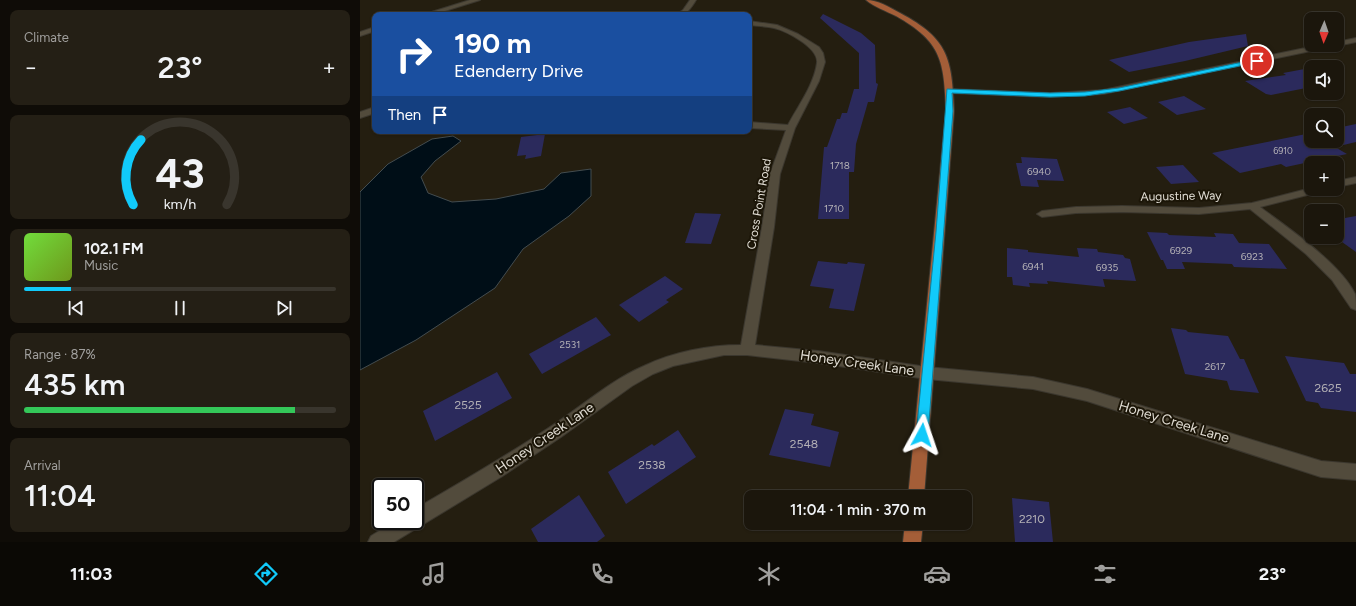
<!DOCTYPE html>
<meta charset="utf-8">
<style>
body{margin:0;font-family:Figtree,sans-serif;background:#241f15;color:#f1f3f6;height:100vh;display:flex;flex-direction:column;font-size:15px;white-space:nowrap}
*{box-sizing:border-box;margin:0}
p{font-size:13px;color:#a09f9d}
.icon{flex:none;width:22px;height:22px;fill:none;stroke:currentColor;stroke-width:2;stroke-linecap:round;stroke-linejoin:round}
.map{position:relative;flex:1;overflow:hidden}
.side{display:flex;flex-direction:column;gap:10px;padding:10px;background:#0f0c07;width:360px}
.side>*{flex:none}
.banner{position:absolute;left:12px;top:12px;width:380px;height:122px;border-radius:8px;box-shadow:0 1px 3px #0004,0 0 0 1px #39352d;background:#1a4fa0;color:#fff;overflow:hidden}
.needle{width:26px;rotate:182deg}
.buttons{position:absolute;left:944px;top:12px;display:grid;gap:8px}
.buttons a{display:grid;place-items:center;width:40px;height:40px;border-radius:8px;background:#1b160c;box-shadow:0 1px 3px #0004,0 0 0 1px #39352d;font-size:20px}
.speed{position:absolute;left:12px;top:478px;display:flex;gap:8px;font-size:20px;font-weight:700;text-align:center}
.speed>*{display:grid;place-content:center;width:52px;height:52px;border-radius:50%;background:#1b160c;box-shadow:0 1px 3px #0004,0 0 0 1px #39352d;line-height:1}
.speed .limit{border:2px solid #111;border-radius:6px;background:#fff;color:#111}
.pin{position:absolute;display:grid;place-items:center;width:34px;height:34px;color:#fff;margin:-17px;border:2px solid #fff;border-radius:50%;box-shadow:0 1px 4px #0007}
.me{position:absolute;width:44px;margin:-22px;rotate:5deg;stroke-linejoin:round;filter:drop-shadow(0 0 3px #0008)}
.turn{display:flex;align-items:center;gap:14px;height:84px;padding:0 16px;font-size:18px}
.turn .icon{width:52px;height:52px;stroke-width:2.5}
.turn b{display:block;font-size:28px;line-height:34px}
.then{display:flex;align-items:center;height:38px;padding:0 16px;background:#0003;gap:8px;font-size:15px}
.big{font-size:30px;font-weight:600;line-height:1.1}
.side .widget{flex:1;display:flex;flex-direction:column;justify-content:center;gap:6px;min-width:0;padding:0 14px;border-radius:8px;background:#241f15}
.side .dial{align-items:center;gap:0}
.dial svg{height:104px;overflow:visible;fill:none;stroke:#39352d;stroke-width:7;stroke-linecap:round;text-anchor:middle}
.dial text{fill:#f1f3f6;stroke:none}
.song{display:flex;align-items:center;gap:12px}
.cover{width:48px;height:48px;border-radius:6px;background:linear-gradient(135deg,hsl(100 70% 55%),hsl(80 70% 35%))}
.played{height:4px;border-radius:2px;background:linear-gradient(90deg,#11cafa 15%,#39352d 15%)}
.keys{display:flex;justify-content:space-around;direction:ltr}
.heat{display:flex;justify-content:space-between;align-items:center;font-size:22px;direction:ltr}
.charge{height:6px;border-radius:3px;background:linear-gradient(90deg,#34c759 87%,#39352d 0)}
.trip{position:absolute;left:384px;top:490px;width:228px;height:40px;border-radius:8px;background:#1b160c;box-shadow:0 1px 3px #0004,0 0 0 1px #39352d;font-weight:600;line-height:40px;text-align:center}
.dock{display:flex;height:64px;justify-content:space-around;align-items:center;background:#0b0905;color:#a09f9d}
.dock .icon{width:28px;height:28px}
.dock .on{color:#11cafa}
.dock b{font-size:18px;color:#f1f3f6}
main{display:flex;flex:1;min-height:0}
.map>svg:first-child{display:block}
</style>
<main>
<section class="side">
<div class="widget"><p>Climate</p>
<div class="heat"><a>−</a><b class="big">23°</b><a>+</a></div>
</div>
<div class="widget dial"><svg viewBox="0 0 100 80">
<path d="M14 69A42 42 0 1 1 86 69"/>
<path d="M14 69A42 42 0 0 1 20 19" stroke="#11cafa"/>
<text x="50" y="56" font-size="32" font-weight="700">43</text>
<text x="50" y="72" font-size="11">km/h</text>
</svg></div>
<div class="widget">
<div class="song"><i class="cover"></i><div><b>102.1 FM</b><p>Music</p></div></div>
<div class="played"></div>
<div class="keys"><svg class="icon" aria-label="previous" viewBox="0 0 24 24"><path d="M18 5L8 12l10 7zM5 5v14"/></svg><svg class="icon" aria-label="pause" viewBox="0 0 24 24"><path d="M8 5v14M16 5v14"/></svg><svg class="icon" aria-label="next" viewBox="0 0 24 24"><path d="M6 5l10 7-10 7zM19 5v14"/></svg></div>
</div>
<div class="widget"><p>Range · 87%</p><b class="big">435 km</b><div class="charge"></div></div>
<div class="widget"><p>Arrival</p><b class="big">11:04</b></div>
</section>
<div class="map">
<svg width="996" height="542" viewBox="0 0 996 542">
<rect width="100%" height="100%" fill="#241e10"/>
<polygon fill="#000e17" stroke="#434c4f" points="93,136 101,141 75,161 61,177 68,193 92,202 136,199 184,189 201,173 231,169 231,196 209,216 163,249 135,288 56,340 0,370 0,192 28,164 72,139"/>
<g fill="#2b2a5c">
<polygon points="463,14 501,33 515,45 516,83 518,84 514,102 508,102 496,144 494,172 489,172 489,219 458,219 464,147 467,147 477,119 480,119 482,113 487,113 494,89 499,89 499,53 460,18"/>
<polygon points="886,34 888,46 825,61 769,72 749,60 829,42"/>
<polygon points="950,68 951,87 911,95 906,94 885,81 926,75 923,73"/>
<polygon points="824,96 846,109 817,115 798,102"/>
<polygon points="770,107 788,118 764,124 747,112"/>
<polygon points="996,124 996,142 975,147 987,154 926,167 921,164 880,173 852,153 951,133 951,141 977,141 977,128"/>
<polygon points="185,134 181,156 165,159 166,155 157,156 161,137"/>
<polygon points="661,157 697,159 704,181 677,180 679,187 661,186 656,163 662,163"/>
<polygon points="823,165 839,182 811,184 796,167"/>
<polygon points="335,213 361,214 351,244 325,243"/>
<polygon points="983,216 985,218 996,216 996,252 975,237 977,237 977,218"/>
<polygon points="787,232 807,233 809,235 856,237 854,233 873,234 879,243 909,244 927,269 874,267 872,264 822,262 825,269 807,269 803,260 801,260"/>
<polygon points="647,248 668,250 668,252 719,257 717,248 737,249 738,252 763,255 765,258 770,259 776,281 743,279 745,287 687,281 688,284 669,283 670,287 653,285 652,277 647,277"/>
<polygon points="458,261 487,264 488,262 505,264 494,311 469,308 474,289 450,286"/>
<polygon points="305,276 323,289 306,300 309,302 279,322 259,305"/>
<polygon points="236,317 251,335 182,374 169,354"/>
<polygon points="811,328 826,330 828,332 868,336 880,359 884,359 899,393 870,390 867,381 825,374"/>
<polygon points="925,356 984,363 990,374 996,374 996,412 961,408 958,403 946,401"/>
<polygon points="137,372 152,398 75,441 63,411"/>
<polygon points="425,409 454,414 451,425 479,432 470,467 409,455"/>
<polygon points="318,430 336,457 266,504 248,472 292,444 294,446"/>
<polygon points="219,495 245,536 237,542 178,542 171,529"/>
<polygon points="652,498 689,502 693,542 655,542"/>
</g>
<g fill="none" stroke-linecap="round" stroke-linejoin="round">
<g stroke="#3b372e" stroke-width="2">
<g id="minor">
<polygon points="110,0 120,0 72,15 62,15"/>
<path d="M 330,0 L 336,0 C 330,9 327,15 316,15 L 323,10 Z"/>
<path d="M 389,21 L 417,25 L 438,34 L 459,47 L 463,53 L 465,62 L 459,81 L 435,128 L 420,174 L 414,227 L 395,345 L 458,351 L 567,367 L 673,377 L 727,389 L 961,461 L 996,464 L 996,480 L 961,477 L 727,401 L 673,389 L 567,379 L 458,363 L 387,355 L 364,355 L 313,366 L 293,374 L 272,386 L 201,437 L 141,477 L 34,542 L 8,542 L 11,536 L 35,521 L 55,521 L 55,509 C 100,483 144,457 187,429 C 219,409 249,381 284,366 C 313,352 349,345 381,345 L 402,227 L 410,174 L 426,130 L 389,128 L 389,122 L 428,125 C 438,106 454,85 457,63 C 459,48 427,31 414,28 C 406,26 397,26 389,25 Z"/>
<polygon points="15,27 15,31 0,36 0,32"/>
<polygon points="996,38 996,42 977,46 974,45 977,45 977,42"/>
<polygon points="960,45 974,45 970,47 743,94 690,97 589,93 585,91 589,89 690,93 743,90"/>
<polygon points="15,107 15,113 0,118 0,112"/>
<polygon points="996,177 996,183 977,187 977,181"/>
<path d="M 951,188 L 964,189 L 963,191 L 900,207 C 928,228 980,263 995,294 C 996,298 996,305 996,310 L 991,308 L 972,280 L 946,254 L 890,209 L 839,214 L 762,212 L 716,213 L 682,217 L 677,214 L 682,211 L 716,207 L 762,206 L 839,208 L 892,203 Z"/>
</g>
</g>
<g stroke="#3b372e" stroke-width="2">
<g id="major">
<path d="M 506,0 C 518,0 529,7 540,13 C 589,39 592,59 594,111 L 564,497 L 548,497 L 586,111 C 584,61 582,42 536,16 C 526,11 514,7 506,0 Z"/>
<polygon points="545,523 563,523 561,542 543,542"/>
</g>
</g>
<use href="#minor" fill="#524b3c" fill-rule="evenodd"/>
<use href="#major" fill="#a45e38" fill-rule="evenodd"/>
</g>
<polygon fill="#11cafa" stroke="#0b83a2" points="897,59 899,60 899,62 759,91 725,96 690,97 592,93 593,111 568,435 566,439 562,440 558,439 556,435 576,232 587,89 690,93 725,92 759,88"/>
<g text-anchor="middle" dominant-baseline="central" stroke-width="4" stroke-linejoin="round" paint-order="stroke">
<g font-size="9" fill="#b3b0b5">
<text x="923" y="150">6910</text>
</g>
<g font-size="10" fill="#b3b0b5">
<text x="480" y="165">1718</text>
<text x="679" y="171">6940</text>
<text x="474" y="208">1710</text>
<text x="821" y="250">6929</text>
<text x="892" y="256">6923</text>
<text x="673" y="266">6941</text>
<text x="747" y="267">6935</text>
<text x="210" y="344">2531</text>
<text x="855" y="366">2617</text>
</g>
<g font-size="12" fill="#e0dcd3" stroke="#1b1507">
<text transform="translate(821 196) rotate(-1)">Augustine Way</text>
<text transform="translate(399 204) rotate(-80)">Cross Point Road</text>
</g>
<g font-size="12" fill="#b3b0b5">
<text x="968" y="388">2625</text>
<text x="108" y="405">2525</text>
<text x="444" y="444">2548</text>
<text x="292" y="465">2538</text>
<text x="672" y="519">2210</text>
</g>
<g font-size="14" fill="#e0dcd3" stroke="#1b1507">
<text transform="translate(497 363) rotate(8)">Honey Creek Lane</text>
<text transform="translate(814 422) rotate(17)">Honey Creek Lane</text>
<text transform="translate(185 438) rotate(-34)">Honey Creek Lane</text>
</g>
</g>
</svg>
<div class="buttons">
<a><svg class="needle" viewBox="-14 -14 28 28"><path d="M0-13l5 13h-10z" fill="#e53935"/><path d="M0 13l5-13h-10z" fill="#a09f9d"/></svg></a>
<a><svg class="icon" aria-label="sound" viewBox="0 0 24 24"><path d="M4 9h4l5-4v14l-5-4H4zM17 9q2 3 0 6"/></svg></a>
<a><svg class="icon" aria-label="search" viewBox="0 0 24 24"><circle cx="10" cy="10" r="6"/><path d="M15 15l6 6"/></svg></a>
<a>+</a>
<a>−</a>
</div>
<div class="speed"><div class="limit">50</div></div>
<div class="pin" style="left:897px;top:61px;background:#d93025"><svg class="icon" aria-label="arrive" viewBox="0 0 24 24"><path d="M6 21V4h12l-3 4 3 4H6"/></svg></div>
<svg class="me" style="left:562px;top:435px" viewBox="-20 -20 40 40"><path d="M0-17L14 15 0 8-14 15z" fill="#11cafa" stroke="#fff" stroke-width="4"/></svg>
<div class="trip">11:04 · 1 min · 370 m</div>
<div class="banner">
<div class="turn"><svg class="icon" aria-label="right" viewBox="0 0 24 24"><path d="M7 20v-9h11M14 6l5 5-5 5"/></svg><div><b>190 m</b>Edenderry Drive</div></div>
<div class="then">Then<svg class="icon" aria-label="arrive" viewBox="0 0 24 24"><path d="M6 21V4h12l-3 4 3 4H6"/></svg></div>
</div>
</div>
</main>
<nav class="dock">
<b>11:03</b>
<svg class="icon on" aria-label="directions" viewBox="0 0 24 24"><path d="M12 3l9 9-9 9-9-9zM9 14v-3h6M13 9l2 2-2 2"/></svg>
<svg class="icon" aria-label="music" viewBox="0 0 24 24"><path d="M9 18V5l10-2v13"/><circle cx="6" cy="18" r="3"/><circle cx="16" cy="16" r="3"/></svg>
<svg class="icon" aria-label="phone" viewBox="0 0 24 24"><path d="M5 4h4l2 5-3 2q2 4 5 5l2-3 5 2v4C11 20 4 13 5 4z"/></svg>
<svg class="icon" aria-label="climate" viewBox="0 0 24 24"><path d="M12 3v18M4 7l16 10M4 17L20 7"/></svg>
<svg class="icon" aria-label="car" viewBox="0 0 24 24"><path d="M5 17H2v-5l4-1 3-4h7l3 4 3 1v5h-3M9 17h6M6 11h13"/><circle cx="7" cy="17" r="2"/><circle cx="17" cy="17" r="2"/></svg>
<svg class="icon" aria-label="filters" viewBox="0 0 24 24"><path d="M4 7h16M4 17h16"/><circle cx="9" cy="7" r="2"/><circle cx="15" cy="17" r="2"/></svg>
<b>23°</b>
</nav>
